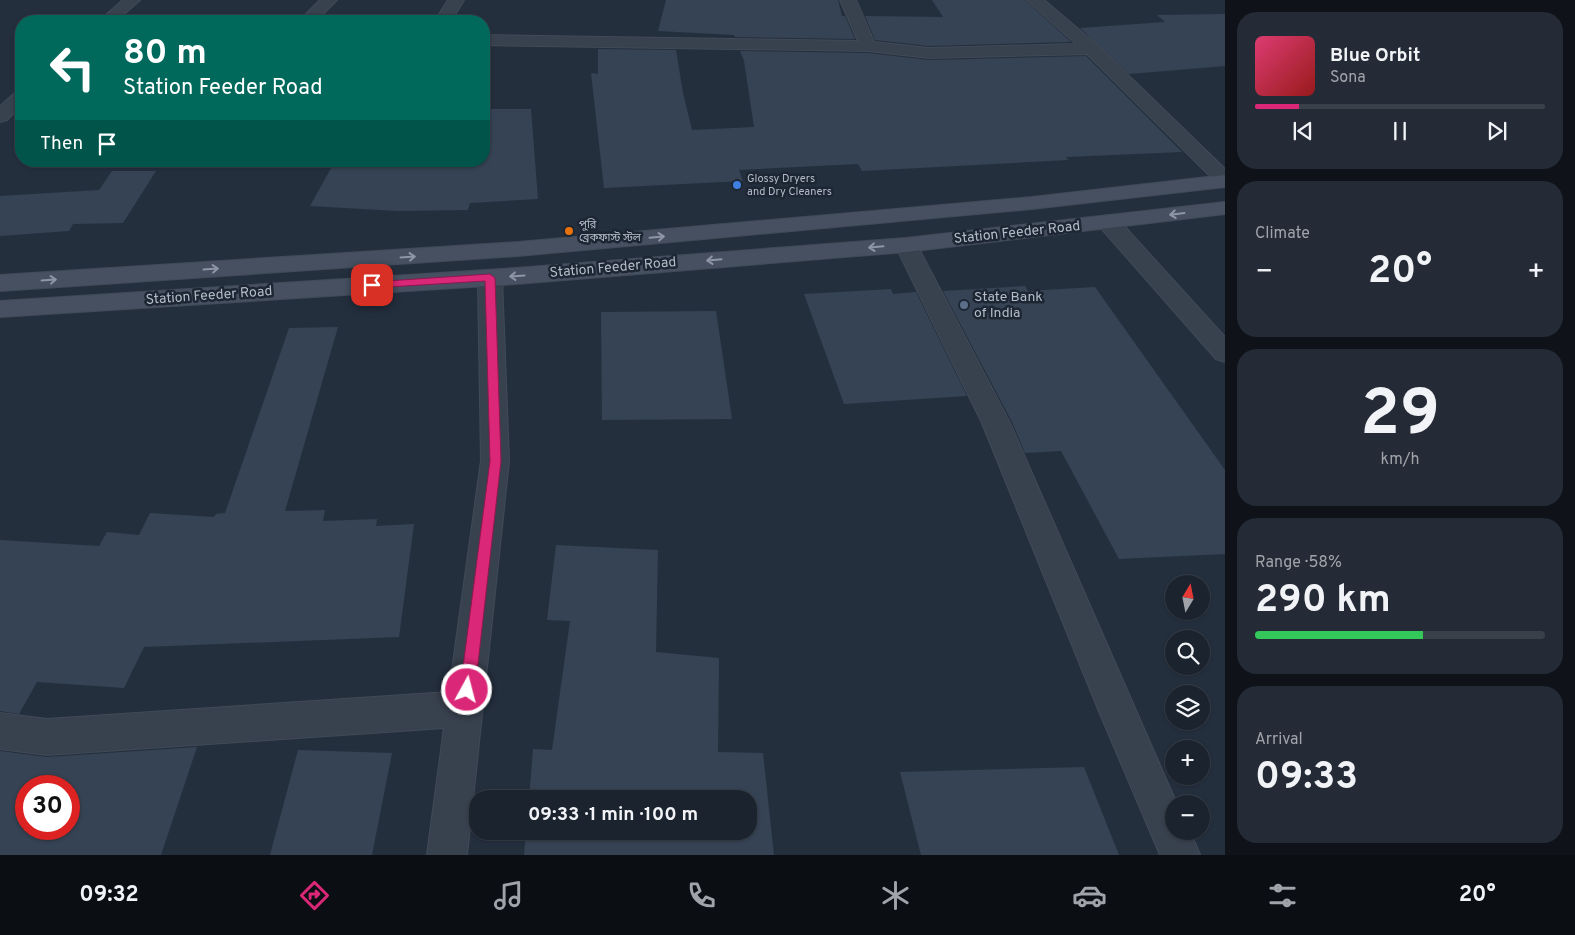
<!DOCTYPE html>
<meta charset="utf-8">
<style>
body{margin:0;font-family:Overpass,"Noto Sans Bengali",sans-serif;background:#242b36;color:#f1f3f6;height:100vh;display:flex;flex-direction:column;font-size:19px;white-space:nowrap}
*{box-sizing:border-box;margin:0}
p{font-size:16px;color:#a0a4aa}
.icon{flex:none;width:28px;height:28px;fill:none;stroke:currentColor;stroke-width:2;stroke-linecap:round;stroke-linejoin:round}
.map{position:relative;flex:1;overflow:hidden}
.drawer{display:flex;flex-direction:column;gap:12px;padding:12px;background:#0f1319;width:350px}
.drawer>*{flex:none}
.hud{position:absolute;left:15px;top:15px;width:475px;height:152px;border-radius:20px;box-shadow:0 1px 4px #0004,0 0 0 1px #39404a;background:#00695c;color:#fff;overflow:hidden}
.needle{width:32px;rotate:10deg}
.fabs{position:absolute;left:1165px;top:575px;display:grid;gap:10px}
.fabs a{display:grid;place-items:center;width:45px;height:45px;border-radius:50%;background:#1b232e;box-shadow:0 1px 4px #0004,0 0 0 1px #39404a;font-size:25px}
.speed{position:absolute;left:15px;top:775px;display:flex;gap:10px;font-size:25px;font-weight:700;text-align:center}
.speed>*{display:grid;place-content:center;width:65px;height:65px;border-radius:50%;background:#1b232e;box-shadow:0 1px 4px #0004,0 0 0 1px #39404a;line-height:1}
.speed .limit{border:8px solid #d22;background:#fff;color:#111}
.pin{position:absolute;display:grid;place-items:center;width:42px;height:42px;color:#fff;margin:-21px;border-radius:10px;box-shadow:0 2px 8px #0006}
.me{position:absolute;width:55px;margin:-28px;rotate:7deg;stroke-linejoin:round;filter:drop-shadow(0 0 4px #0008)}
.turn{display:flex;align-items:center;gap:18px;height:105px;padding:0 25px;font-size:22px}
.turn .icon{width:65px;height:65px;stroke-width:2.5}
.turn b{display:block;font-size:35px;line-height:42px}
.then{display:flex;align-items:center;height:48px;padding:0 25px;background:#0003;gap:10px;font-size:19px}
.big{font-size:38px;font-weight:700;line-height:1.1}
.drawer .widget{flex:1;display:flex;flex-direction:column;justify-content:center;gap:8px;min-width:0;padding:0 18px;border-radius:20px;background:#242b36}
.drawer .dial{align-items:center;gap:0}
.dial b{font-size:65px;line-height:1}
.song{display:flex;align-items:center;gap:15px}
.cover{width:60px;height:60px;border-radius:8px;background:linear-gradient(135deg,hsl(340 70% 55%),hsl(0 70% 35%))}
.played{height:5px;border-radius:2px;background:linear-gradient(90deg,#db2777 15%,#39404a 15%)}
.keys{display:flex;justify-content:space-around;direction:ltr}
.heat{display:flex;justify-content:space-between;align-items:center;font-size:28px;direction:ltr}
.charge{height:8px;border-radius:4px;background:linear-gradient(90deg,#34c759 58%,#39404a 0)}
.trip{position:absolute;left:469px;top:790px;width:288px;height:50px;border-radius:20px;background:#1b232e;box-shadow:0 1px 4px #0004,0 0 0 1px #39404a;font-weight:700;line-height:50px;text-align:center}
.tabs{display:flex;height:80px;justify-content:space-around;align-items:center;background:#0b0e12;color:#a0a4aa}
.tabs .icon{width:35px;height:35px}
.tabs .current{color:#db2777}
.tabs b{font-size:22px;color:#f1f3f6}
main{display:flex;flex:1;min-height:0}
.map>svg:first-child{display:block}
</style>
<main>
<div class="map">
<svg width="1225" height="855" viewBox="0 0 1225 855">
<rect width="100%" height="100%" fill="#242f3e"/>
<g fill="#364354" fill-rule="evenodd">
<polygon points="666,0 838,0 842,16 845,16 855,39 735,37 734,35 658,31"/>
<polygon points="932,0 1025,0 1071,42 929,46 875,40 865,16 943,17"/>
<polygon points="1225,14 1225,66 1129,74 1080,28 1165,22 1157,15"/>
<polygon points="598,49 676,50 683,93 692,130 754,127 744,61 740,51 868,53 929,60 1086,56 1182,152 1066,157 1068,160 862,171 858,164 739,170 743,181 604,188 591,73 598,74"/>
<polygon points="484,109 531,109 538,199 470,203 468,210 398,211 310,206 335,161 484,161"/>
<polygon points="112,171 156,171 123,223 73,224 69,231 0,236 0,196 99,190"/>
<polygon points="1025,286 1028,291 1095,287 1225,470 1225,554 1119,559 1061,451 1025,453 1012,422 943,291"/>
<polygon points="891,289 893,294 916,292 967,396 844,404 804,294"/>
<polygon points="716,311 732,419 602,420 601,312"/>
<polygon points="338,327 285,511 325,510 323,521 377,519 376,526 414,524 399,637 144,647 124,688 37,682 19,714 0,711 0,540 99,546 107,532 139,535 150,513 214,517 216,514 225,513 289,328"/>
<polygon points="556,545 658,550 656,652 719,658 718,752 763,753 774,855 524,855 526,831 748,831 748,799 529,799 533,749 552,750 570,621 547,620"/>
<path d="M 197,747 L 161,855 L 0,855 L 0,751 L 47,757 ZM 26,786 L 69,786 L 69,829 L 26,829 Z"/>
<polygon points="298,750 392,753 372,855 270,855"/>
<polygon points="1084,767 1119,855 921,855 900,772"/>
</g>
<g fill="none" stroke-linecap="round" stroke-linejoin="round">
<g stroke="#414a57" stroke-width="2">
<g id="street">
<polygon points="123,0 140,0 116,21 99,21"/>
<polygon points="320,0 337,0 316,21 299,21"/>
<polygon points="448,0 464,0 451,21 435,21"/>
<polygon points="840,0 856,0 874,42 929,48 1076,44 1027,0 1044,0 1097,45 1225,169 1225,186 1218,184 1087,54 929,58 868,51 484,45 484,35 858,41"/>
<polygon points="21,92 21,106 7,120 0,122 0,106 15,93"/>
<polygon points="1108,215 1116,217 1225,337 1225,362 1216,359 1100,227 1097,222 1100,217"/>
<polygon points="906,238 914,240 917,245 1010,423 1177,804 1174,804 1174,831 1190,831 1200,855 1160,855 1098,709 982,423 895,245 898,240"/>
<polygon points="490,270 498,273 502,278 509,461 467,855 427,855 444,728 47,755 0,749 0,713 47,719 449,692 481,461 478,278 482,273"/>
</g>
</g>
<g stroke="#414a57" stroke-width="2">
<g id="secondary">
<polygon points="1225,175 1225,187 1032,209 518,256 0,291 0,275 518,242 1032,197"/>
<polygon points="1225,202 1225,214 906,252 516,284 0,317 0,301 516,268 906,238"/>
</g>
</g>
<use href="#street" fill="#38414e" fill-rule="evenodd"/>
<use href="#secondary" fill="#465061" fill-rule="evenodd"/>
</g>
<defs><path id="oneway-shaft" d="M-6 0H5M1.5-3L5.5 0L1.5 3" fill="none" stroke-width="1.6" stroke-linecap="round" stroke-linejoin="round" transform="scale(1.25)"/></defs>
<g stroke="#8e96a5">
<use href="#oneway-shaft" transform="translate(1177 214) rotate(173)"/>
<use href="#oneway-shaft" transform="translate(657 237) rotate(-5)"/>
<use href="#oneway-shaft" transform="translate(876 247) rotate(175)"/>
<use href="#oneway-shaft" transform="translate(408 257) rotate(-4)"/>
<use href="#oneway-shaft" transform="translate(714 260) rotate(175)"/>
<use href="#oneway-shaft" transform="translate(211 269) rotate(-4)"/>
<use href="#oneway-shaft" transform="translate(517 276) rotate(176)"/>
<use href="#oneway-shaft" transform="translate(49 280) rotate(-4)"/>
</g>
<polygon fill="#db2777" stroke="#8e194d" points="490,274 495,278 501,461 475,690 472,695 467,697 462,695 460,690 490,461 485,281 372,288 368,285 372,282"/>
<circle fill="#3f7fe0" stroke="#1d2633" stroke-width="2" cx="737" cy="185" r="5"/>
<circle fill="#e8710a" stroke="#1d2633" stroke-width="2" cx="569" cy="231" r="5"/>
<circle fill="#5c6f8a" stroke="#1d2633" stroke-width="2" cx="964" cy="305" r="5"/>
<g text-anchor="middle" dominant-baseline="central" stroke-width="5" stroke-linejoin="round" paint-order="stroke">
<g font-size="11" fill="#b4bcc9" stroke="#1d2633" text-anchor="start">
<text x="747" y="179">Glossy Dryers<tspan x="747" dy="13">and Dry Cleaners</tspan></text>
<text x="579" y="225">পুরি<tspan x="579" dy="13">ব্রেকফাস্ট স্টল</tspan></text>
</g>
<g font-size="14" fill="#b4bcc9" stroke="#1d2633">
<text transform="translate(1017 233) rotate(-6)">Station Feeder Road</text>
<text transform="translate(613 268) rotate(-5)">Station Feeder Road</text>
<text transform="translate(209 296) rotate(-4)">Station Feeder Road</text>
</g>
<g font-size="14" fill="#b4bcc9" stroke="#1d2633" text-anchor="start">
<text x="974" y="297">State Bank<tspan x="974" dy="16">of India</tspan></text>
</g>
</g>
</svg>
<div class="fabs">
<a><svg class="needle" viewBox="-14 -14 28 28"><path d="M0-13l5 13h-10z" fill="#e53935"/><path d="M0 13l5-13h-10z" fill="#a0a4aa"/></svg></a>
<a><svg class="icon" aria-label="search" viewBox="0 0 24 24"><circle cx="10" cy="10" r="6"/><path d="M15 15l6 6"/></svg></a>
<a><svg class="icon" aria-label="layers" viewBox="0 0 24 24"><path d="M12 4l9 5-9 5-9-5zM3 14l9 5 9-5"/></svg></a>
<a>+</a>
<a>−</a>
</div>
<div class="speed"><div class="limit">30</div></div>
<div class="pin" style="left:372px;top:285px;background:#d93025"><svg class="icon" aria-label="arrive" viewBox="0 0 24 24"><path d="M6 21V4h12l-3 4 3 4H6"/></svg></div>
<svg class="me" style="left:467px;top:690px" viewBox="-20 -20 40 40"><circle r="17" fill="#db2777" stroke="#fff" stroke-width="3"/><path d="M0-11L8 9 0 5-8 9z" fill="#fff"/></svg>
<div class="trip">09:33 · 1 min · 100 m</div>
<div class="hud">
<div class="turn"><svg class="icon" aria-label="left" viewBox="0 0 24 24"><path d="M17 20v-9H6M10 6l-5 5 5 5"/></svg><div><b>80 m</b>Station Feeder Road</div></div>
<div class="then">Then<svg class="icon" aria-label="arrive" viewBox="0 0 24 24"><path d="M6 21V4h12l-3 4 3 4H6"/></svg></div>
</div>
</div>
<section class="drawer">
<div class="widget">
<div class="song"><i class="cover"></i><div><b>Blue Orbit</b><p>Sona</p></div></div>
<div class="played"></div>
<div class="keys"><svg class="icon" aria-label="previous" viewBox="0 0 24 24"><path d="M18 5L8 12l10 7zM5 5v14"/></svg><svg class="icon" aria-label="pause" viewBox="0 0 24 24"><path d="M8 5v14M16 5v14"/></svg><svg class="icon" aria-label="next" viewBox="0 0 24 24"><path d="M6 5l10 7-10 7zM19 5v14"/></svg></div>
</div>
<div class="widget"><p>Climate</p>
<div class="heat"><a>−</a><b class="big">20°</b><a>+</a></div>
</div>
<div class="widget dial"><b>29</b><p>km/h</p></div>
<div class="widget"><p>Range · 58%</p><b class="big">290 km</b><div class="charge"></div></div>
<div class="widget"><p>Arrival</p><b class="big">09:33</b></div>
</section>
</main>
<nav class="tabs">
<b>09:32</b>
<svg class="icon current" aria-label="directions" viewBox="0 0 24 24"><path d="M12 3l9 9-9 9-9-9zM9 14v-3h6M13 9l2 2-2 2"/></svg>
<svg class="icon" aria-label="music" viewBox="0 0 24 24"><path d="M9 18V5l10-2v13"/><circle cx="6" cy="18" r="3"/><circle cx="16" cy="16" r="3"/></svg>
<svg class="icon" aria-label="phone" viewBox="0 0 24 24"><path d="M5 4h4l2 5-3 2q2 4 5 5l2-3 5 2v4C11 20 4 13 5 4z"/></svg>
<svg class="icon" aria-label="climate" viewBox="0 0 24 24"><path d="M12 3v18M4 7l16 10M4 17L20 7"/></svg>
<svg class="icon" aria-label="car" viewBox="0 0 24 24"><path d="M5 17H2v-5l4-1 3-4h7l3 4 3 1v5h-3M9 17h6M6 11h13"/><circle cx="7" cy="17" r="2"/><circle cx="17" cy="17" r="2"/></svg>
<svg class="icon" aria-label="filters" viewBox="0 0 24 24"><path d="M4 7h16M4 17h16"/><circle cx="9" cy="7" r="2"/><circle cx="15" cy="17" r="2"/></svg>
<b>20°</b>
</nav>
